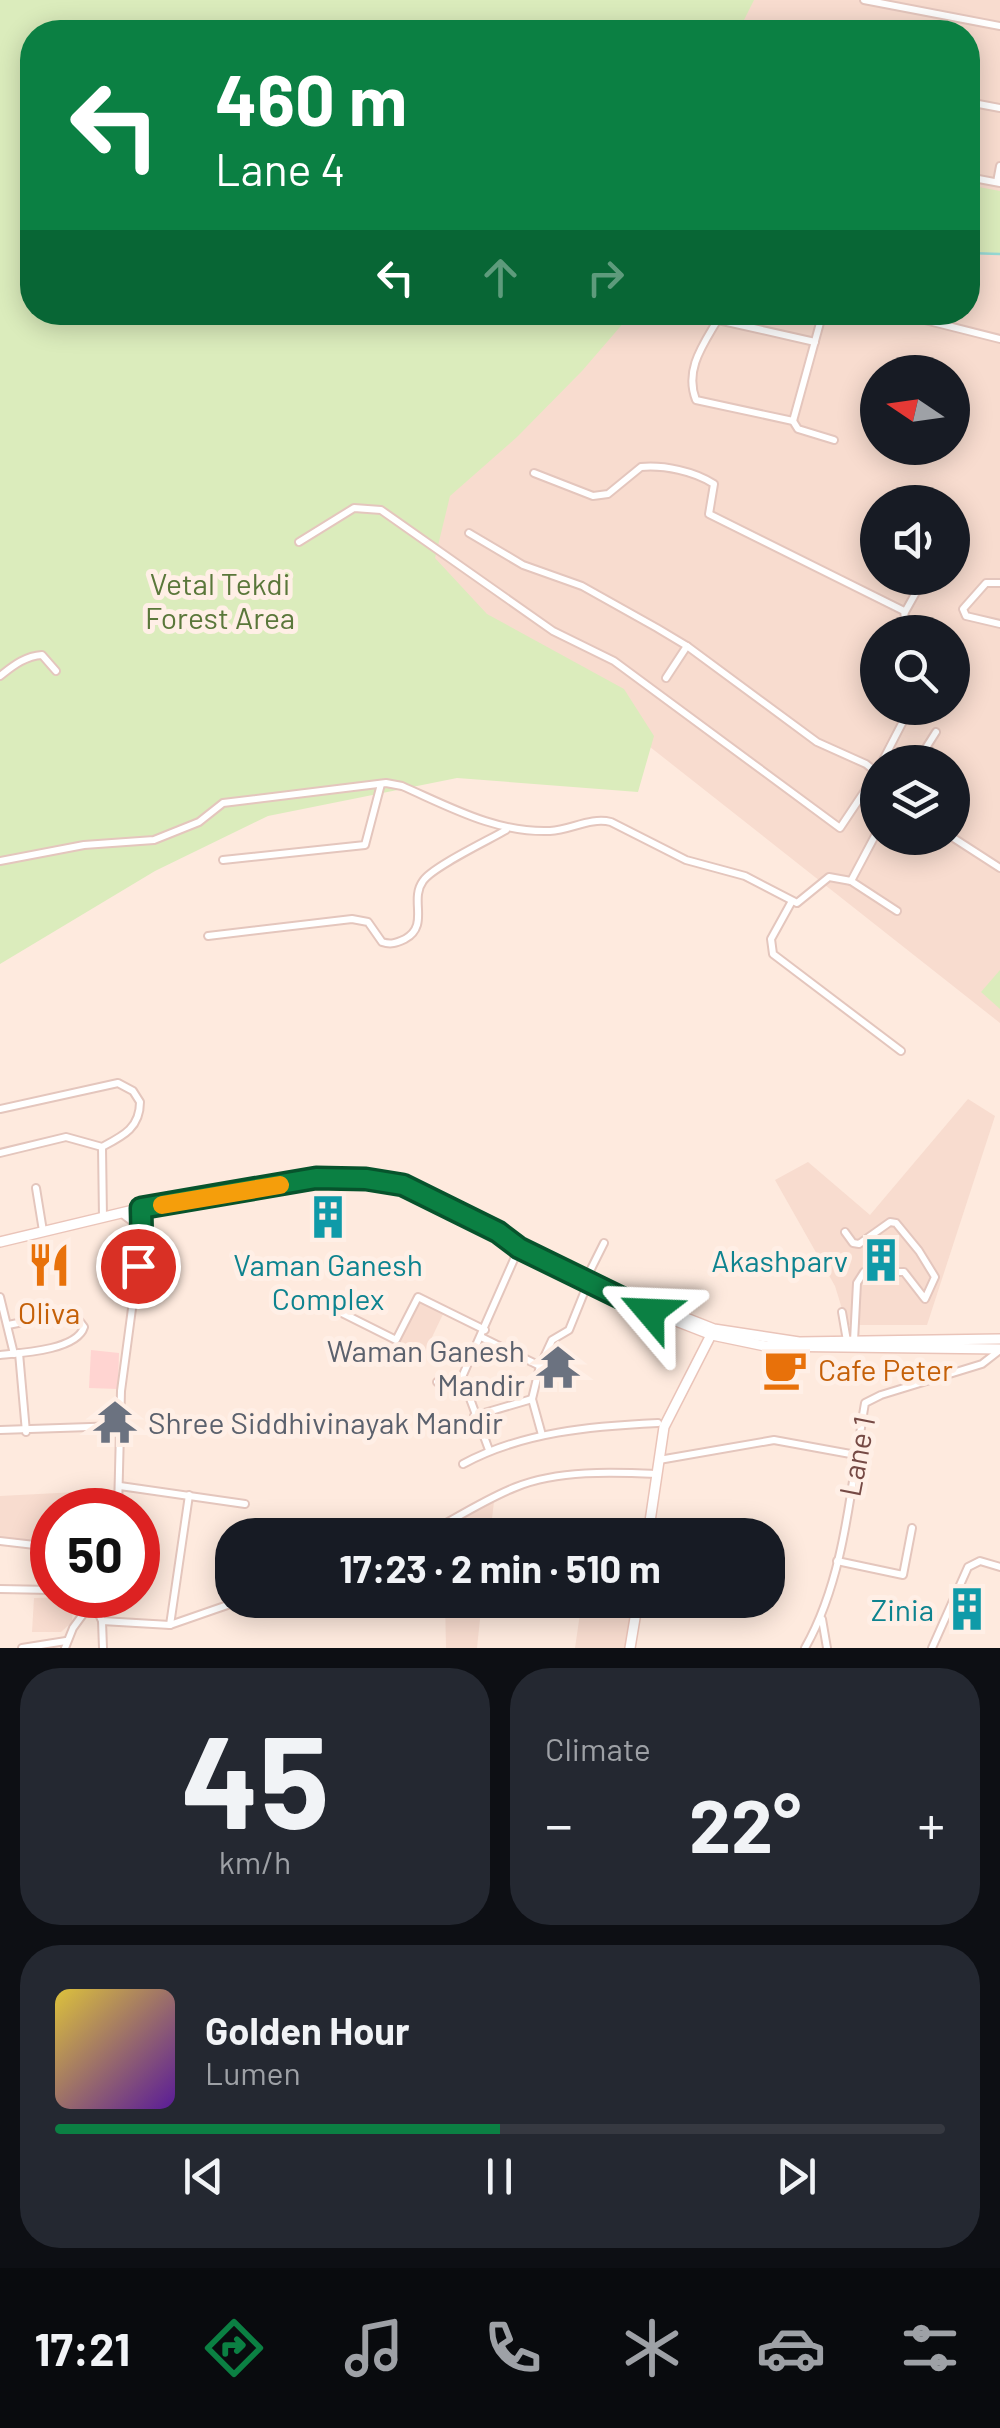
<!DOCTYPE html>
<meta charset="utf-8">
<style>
body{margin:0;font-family:Barlow,sans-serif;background:#242831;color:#f1f3f6;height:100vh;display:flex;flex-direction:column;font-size:38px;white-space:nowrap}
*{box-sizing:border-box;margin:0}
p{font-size:32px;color:#9ea1a6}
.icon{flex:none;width:55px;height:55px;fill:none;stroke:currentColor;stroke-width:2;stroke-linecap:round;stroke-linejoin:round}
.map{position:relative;height:1648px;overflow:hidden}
.side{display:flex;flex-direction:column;gap:20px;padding:20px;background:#0d0f14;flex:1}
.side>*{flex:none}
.top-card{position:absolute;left:20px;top:20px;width:960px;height:305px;border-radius:40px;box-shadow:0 5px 25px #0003;background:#0b8043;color:#fff;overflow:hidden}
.needle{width:65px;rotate:283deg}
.buttons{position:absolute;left:860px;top:355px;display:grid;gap:20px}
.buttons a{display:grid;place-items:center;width:110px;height:110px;border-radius:50%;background:#171b24;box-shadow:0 5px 25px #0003;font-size:50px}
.speed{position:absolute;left:30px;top:1488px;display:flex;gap:20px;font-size:50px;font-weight:700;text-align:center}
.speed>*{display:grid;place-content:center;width:130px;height:130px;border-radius:50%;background:#171b24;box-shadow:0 5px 25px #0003;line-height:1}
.speed .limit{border:15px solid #d22;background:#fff;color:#111}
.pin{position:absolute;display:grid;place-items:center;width:85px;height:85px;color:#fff;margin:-42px;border:5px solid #fff;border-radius:50%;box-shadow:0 2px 10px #0007}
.me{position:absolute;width:110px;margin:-55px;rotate:296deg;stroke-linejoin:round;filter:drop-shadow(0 0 8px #0008)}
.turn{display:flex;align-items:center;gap:35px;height:210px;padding:0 30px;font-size:45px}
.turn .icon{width:130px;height:130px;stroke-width:2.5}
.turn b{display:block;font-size:70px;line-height:85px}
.lanes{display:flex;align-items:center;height:95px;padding:0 30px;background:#0003;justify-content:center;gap:50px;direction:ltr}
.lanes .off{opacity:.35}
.big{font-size:75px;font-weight:700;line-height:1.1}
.side .widget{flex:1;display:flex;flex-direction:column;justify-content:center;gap:15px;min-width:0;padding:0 35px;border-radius:40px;background:#242831}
.side .dial{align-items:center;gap:0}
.dial b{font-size:130px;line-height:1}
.song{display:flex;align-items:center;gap:30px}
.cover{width:120px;height:120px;border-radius:15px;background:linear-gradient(135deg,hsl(50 70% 55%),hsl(270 70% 35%))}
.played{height:10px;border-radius:5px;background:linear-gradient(90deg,#0b8043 50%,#363941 50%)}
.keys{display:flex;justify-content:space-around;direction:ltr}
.heat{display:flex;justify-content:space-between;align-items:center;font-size:55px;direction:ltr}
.side .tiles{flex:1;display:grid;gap:20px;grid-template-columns:1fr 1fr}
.widget:last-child{grid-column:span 2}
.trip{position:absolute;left:215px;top:1518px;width:570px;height:100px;border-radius:40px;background:#171b24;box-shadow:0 5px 25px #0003;font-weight:700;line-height:100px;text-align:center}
.menu{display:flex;height:160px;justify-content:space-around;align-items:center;background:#090b0e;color:#9ea1a6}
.menu .icon{width:70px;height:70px}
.menu .active{color:#0b8043}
.menu b{font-size:45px;color:#f1f3f6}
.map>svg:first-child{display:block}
</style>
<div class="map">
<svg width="1000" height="1648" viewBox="0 0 1000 1648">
<rect width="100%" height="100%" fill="#feeade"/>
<g fill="#f8dccf" fill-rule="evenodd">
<path d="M 727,0 L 1000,0 L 1000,1023 L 394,545 L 587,313 L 968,312 L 968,32 L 714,32 ZM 878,372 L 952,372 L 952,448 L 878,448 ZM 878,502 L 952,502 L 952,578 L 878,578 ZM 878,632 L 952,632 L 952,708 L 878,708 ZM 878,762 L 952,762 L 952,838 L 878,838 Z"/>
<polygon points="968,1099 995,1116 927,1325 847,1325 835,1286 775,1180 808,1162 870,1215"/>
<polygon points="417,1299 444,1312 424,1354 398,1342"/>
<polygon points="115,1490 113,1510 52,1510 52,1543 0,1540 0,1496"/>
<polygon points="494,1502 490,1535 442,1535 442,1523"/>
<polygon points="74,1597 72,1622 61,1632 32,1632 34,1598"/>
<polygon points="445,1600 482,1600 477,1648 446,1648"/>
<polygon points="582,1600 632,1600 625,1648 575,1648"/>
</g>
<polygon fill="#ffd4d1" points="91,1350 119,1353 118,1389 89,1388"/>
<g fill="#dbecbc">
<polygon points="0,0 754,0 738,32 32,32 32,312 632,313 582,371 517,437 450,496 435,558 487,614 624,689 654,736 638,792 457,778 268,816 155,871 0,964"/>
<polygon points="968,185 1000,191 1000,253 968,252"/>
<polygon points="1000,970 1000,1009 981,992"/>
</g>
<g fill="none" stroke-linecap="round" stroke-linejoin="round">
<polyline stroke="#97dbd5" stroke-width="2.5" points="968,253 1000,254"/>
<g stroke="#e4c6bd" stroke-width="10">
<g id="street">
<polyline points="864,0 1000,26"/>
<polyline points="968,102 1000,108"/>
<polyline points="968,177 1000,183"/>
<polyline points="997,182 1000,166"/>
<path d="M 722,312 C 707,340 683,367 696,400 L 793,421 L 798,429 L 834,440"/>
<polyline points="893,312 1000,339"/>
<polyline points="718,320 815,342"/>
<polyline points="793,421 823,312"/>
<path d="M 534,473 L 593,496 L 608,494 L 641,467 C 664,465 694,471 714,484 L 709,514 L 904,611 L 905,619 L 899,632"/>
<polyline points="469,533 523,565 582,586 657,628 687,646 817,742 866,764 876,772"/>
<polyline points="299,542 354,508 381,510 553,631 614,661 840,828 870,783"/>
<polyline points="1000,583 986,583 963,609 966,616 1000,624"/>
<polyline points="905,612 924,578"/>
<path d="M 0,676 C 13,666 25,656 42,655 L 56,671"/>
<polyline points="666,678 687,646"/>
<polyline points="882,762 910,708"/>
<polyline points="917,762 936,732"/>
<polyline points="878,830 851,881 897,911"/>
<polyline points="952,837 1000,868"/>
<polyline points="223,860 365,845 381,784"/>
<path d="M 0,861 L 84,845 L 154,840 L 199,822 L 223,803 L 386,783 L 402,786 C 450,807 496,833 550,831 C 571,830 590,817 611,822 L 686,860 L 745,876 L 797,903 L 829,877 L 851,881"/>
<polyline points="792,901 771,939 773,954 901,1051"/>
<path d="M 208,936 L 352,919 L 368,922 L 382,942 C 391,945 396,943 405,939 C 430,925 409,900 423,881 C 432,867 489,840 506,830"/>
<path d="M 0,1109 L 118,1083 L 133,1091 L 140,1102 C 140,1128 123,1136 102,1147 L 66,1137 L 0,1153"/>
<polyline points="102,1147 103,1218"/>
<polyline points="36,1188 43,1231"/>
<polyline points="121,1213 133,1222 134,1250 139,1256"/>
<polyline points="845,1232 853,1243 859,1244 890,1222 896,1223 919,1251 935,1277 925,1299 904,1272 864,1272 857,1283 854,1341"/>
<polyline points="588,1275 604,1243"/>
<polyline points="0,1297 14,1354"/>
<polyline points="318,1301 396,1340 418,1297 485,1330"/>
<polyline points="842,1312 847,1341"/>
<polyline points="481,1337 540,1366"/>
<polyline points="19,1353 26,1432"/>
<path d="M 0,1355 C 22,1353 77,1350 84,1327 L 75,1315 L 68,1313 L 8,1325"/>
<polyline points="437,1382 462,1377"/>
<polyline points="474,1416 532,1399"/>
<polyline points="0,1430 120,1426"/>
<polyline points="542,1435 532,1399 540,1366 552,1340 569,1330 588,1283"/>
<polyline points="489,1450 462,1377 519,1248"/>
<polyline points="659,1460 774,1440 856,1455"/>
<path d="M 463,1464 C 522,1432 592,1426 658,1423"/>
<polyline points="120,1486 245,1504"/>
<polyline points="118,1510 121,1391 139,1256 143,1249 141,1208"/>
<path d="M 425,1535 C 455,1519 485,1499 516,1487 C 558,1470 612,1472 657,1474"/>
<polyline points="0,1541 52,1547"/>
<polyline points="837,1561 903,1575 912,1528"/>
<polyline points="0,1589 52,1590"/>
<polyline points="93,1601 102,1621 103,1648"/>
<polyline points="822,1619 827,1648"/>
<polyline points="102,1621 170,1625 242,1600"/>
<polyline points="170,1625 189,1495"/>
<polyline points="22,1648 66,1641"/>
<polyline points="65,1648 73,1628 97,1595"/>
<path d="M 805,1648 C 846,1576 851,1483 865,1403 L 881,1395 L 982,1364 L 1000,1350"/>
<polyline points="932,1648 968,1567 980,1561 1000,1567"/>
</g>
</g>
<g stroke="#eac4b9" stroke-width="12">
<g id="secondary">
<polyline points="501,1237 607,1291"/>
<polyline points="0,1242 146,1207 316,1178 367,1179 403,1185 625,1294 714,1329 799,1342 1000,1339"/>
<polyline points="635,1305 712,1335 765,1346 1000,1349"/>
<polyline points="648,1535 664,1427 713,1331"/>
<polyline points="630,1648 638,1600"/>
</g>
</g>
<use href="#street" stroke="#fff" stroke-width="6"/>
<use href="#secondary" stroke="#fff" stroke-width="9"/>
</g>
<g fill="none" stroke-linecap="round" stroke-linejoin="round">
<g stroke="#07532c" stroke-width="25">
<polyline id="route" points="138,1266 142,1250 141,1208 316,1178 366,1179 403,1185 498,1232 519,1248 650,1312"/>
</g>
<use href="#route" stroke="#0b8043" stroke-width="18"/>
<polyline stroke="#f59e0b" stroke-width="18" points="162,1205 280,1185"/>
</g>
<defs>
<g id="building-bare" transform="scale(3.45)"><path d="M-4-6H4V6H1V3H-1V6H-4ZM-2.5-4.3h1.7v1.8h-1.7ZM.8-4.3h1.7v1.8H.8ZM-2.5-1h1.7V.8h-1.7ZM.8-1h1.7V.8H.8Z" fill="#0f9aa8" stroke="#ffefe6" stroke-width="2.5" paint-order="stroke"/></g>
<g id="restaurant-bare" transform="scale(3.45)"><path d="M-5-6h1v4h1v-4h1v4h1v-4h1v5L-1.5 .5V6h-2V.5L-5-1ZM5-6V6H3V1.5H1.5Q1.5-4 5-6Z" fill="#e8710a" stroke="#ffefe6" stroke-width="2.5" paint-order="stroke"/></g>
<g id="temple-bare" transform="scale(3.45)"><path d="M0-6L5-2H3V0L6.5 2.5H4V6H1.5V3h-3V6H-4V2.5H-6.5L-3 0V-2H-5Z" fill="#6b7280" stroke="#ffefe6" stroke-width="2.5" paint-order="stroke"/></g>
<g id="cafe-bare" transform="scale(3.45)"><path d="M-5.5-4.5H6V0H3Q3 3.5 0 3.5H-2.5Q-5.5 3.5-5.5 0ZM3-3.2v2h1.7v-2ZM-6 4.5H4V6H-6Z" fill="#e8710a" stroke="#ffefe6" stroke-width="2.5" paint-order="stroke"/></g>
</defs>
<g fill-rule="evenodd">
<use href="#building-bare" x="328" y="1217"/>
<use href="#building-bare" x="881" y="1260"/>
<use href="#restaurant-bare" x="49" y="1265"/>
<use href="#temple-bare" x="558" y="1367"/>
<use href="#cafe-bare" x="785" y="1369"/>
<use href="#temple-bare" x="115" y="1422"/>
<use href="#building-bare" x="967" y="1609"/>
</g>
<g text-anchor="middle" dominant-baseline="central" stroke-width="10" stroke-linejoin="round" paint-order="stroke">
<g font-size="30" fill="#5a773a" stroke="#ffefe6">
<text x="220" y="583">Vetal Tekdi<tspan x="220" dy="34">Forest Area</tspan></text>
</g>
<g font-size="30" fill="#0d838f" stroke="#ffefe6" text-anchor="end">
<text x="848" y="1260">Akashparv</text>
<text x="328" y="1264" text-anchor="middle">Vaman Ganesh<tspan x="328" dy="34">Complex</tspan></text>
<text x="934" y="1609">Zinia</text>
</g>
<g font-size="30" fill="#c56008" stroke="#ffefe6">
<text x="49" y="1312">Oliva</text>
<text x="818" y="1369" text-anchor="start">Cafe Peter</text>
</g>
<g font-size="30" fill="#5b616d" stroke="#ffefe6" text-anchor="end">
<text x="525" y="1350">Waman Ganesh<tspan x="525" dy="34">Mandir</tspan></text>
<text x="148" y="1422" text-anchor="start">Shree Siddhivinayak Mandir</text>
</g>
<g font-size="30" fill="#764a45" stroke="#ffefe6">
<text transform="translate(856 1456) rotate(-79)">Lane 1</text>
</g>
</g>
</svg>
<div class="buttons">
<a><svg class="needle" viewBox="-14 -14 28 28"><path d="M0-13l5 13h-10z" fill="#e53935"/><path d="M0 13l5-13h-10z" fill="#9ea1a6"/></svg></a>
<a><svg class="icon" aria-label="sound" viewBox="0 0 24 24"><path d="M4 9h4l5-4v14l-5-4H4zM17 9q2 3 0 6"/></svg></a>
<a><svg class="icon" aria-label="search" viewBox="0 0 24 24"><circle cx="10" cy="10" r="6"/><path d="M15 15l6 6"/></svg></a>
<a><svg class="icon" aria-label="layers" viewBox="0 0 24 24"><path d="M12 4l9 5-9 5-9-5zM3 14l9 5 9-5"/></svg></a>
</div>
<div class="speed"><div class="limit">50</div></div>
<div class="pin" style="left:138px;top:1266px;background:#d93025"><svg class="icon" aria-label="arrive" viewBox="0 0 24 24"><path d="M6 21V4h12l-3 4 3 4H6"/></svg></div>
<svg class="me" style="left:650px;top:1312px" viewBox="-20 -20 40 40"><path d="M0-17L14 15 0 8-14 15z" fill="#0b8043" stroke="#fff" stroke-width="4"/></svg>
<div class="trip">17:23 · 2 min · 510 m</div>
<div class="top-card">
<div class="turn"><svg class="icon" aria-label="left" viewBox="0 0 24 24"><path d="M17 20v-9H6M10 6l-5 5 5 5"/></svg><div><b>460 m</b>Lane 4</div></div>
<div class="lanes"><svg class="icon" aria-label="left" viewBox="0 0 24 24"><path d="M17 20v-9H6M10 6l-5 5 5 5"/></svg><svg class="icon off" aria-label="ahead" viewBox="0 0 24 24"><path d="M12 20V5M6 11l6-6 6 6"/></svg><svg class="icon off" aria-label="right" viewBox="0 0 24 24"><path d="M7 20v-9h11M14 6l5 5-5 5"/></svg></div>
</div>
</div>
<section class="side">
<div class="tiles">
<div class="widget dial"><b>45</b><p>km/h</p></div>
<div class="widget"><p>Climate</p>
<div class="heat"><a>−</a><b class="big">22°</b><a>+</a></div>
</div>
<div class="widget">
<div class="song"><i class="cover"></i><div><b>Golden Hour</b><p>Lumen</p></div></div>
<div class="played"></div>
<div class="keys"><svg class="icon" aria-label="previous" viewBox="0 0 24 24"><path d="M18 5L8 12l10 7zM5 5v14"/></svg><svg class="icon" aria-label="pause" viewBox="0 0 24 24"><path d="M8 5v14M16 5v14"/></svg><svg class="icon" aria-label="next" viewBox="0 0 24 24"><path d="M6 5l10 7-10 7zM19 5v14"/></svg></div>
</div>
</div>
</section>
<nav class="menu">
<b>17:21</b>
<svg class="icon active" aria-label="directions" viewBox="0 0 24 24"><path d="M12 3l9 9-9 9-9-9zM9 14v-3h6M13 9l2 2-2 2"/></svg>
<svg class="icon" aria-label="music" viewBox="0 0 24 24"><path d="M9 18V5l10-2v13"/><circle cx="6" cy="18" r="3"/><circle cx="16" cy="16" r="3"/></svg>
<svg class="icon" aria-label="phone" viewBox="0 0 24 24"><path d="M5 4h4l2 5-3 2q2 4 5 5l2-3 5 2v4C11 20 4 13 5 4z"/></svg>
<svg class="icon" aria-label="climate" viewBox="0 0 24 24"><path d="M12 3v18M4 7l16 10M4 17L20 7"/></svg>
<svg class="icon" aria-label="car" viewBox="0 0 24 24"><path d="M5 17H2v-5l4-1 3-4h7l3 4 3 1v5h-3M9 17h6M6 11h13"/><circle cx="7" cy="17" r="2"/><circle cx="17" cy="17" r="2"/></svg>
<svg class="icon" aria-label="filters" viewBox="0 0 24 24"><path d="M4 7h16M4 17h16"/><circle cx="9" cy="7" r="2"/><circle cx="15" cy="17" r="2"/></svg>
</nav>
